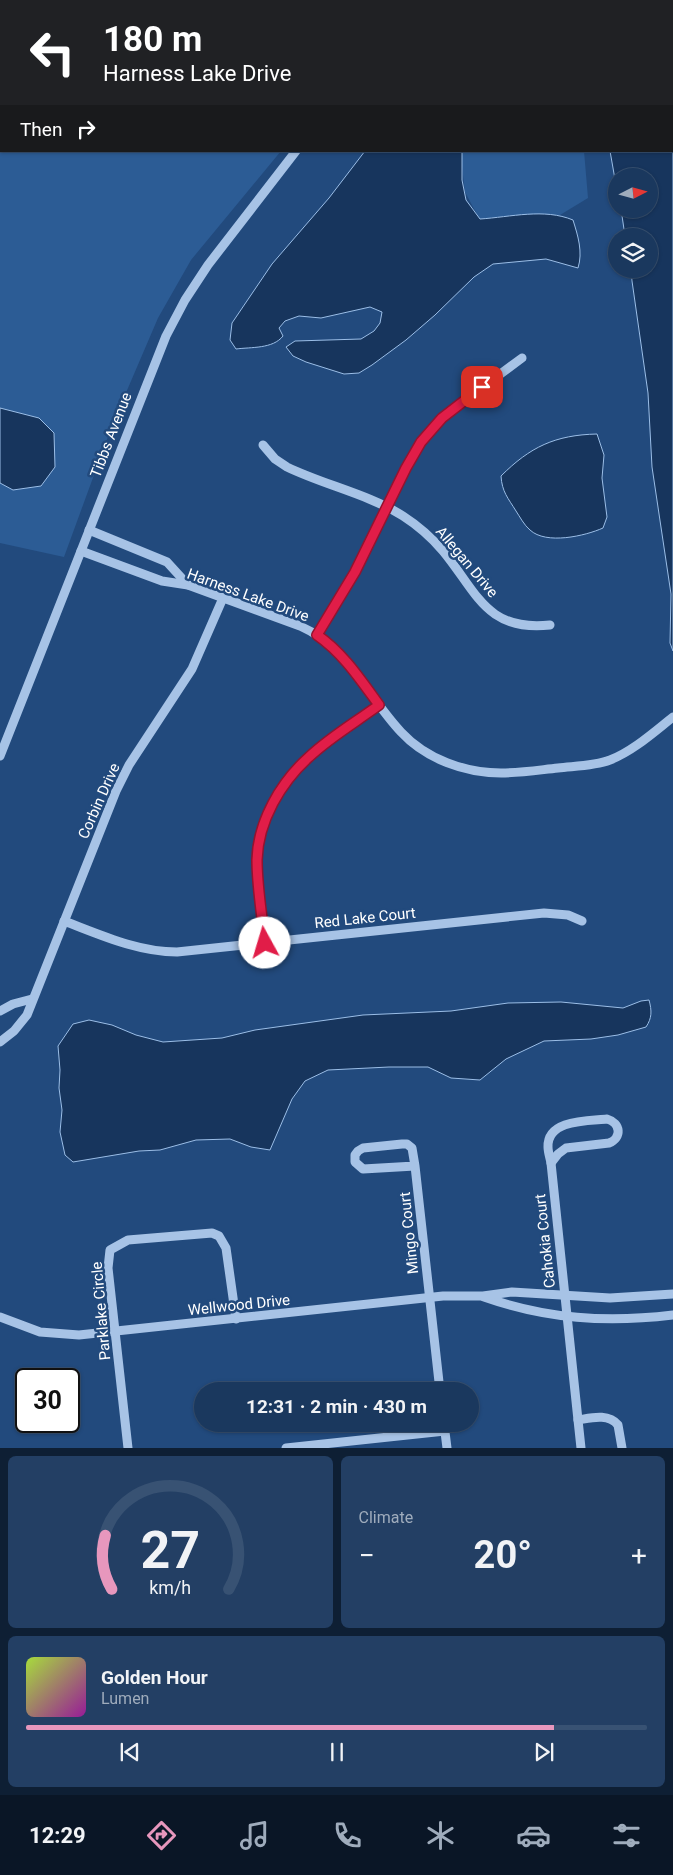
<!DOCTYPE html>
<meta charset="utf-8">
<style>
body{margin:0;font-family:Roboto,sans-serif;background:#233f64;color:#f1f3f6;height:100vh;display:flex;flex-direction:column;font-size:19px;white-space:nowrap}
*{box-sizing:border-box;margin:0}
p{font-size:16px;color:#9facbc}
.icon{flex:none;width:28px;height:28px;fill:none;stroke:currentColor;stroke-width:2;stroke-linecap:round;stroke-linejoin:round}
.map{position:relative;height:1448px;overflow:hidden}
.drawer{display:flex;flex-direction:column;gap:8px;padding:8px;background:#0e1f34;flex:1}
.drawer>*{flex:none}
.banner{position:absolute;left:0px;top:0px;width:674px;height:152px;box-shadow:0 1px 4px #0004,0 0 0 1px #385273;background:#202124;color:#fff;overflow:hidden}
.needle{width:32px;rotate:84deg}
.fabs{position:absolute;left:608px;top:168px;display:grid;gap:10px}
.fabs a{display:grid;place-items:center;width:50px;height:50px;border-radius:50%;background:#1a385e;box-shadow:0 1px 4px #0004,0 0 0 1px #385273;font-size:25px}
.speed{position:absolute;left:15px;top:1368px;display:flex;gap:10px;font-size:25px;font-weight:700;text-align:center}
.speed>*{display:grid;place-content:center;width:65px;height:65px;border-radius:50%;background:#1a385e;box-shadow:0 1px 4px #0004,0 0 0 1px #385273;line-height:1}
.speed .limit{border:2px solid #111;border-radius:8px;background:#fff;color:#111}
.pin{position:absolute;display:grid;place-items:center;width:42px;height:42px;color:#fff;margin:-21px;border-radius:10px;box-shadow:0 2px 8px #0006}
.me{position:absolute;width:55px;margin:-28px;rotate:354deg;stroke-linejoin:round;filter:drop-shadow(0 0 4px #0008)}
.turn{display:flex;align-items:center;gap:18px;height:105px;padding:0 20px;font-size:22px}
.turn .icon{width:65px;height:65px;stroke-width:2.5}
.turn b{display:block;font-size:35px;line-height:42px}
.then{display:flex;align-items:center;height:48px;padding:0 20px;background:#0003;gap:10px;font-size:19px}
.big{font-size:38px;font-weight:700;line-height:1.1}
.drawer .tile{flex:1;display:flex;flex-direction:column;justify-content:center;gap:8px;min-width:0;padding:0 18px;border-radius:8px;background:#233f64}
.drawer .dial{align-items:center;gap:0}
.dial svg{height:130px;overflow:visible;fill:none;stroke:#385273;stroke-width:7;stroke-linecap:round;text-anchor:middle}
.dial text{fill:#f1f3f6;stroke:none}
.song{display:flex;align-items:center;gap:15px}
.cover{width:60px;height:60px;border-radius:8px;background:linear-gradient(135deg,hsl(80 70% 55%),hsl(300 70% 35%))}
.played{height:5px;border-radius:2px;background:linear-gradient(90deg,#e797bd 85%,#385273 85%)}
.keys{display:flex;justify-content:space-around;direction:ltr}
.heat{display:flex;justify-content:space-between;align-items:center;font-size:28px;direction:ltr}
.drawer .tiles{flex:1;display:grid;gap:8px;grid-template-columns:1fr 1fr}
.tile:last-child{grid-column:span 2}
.trip{position:absolute;left:194px;top:1382px;width:285px;height:50px;border-radius:25px;background:#1a385e;box-shadow:0 1px 4px #0004,0 0 0 1px #385273;font-weight:700;line-height:50px;text-align:center}
.tabs{display:flex;height:80px;justify-content:space-around;align-items:center;background:#0a1626;color:#9facbc}
.tabs .icon{width:35px;height:35px}
.tabs .selected{color:#e797bd}
.tabs b{font-size:22px;color:#f1f3f6}
.map>svg:first-child{display:block}
</style>
<div class="map">
<svg width="673" height="1448" viewBox="0 0 673 1448">
<rect width="100%" height="100%" fill="#224a7d"/>
<g fill="#2c5c95">
<polygon points="0,0 290,1 1,1 1,151 281,151 191,260 158,318 113,423 64,557 0,543"/>
<polygon points="462,151 584,151 588,198 560,215 506,216 480,220 465,192 461,158"/>
</g>
<g fill="#17355d" stroke="#9bbee7">
<polygon points="673,136 673,651 670,643 671,594 652,467 648,393 632,281 631,269 649,269 649,236 625,236 621,209 649,209 649,176 616,176 616,185 610,151 672,151"/>
<path d="M 365,151 L 462,151 L 462,180 L 466,200 L 480,219 C 511,217 544,208 573,220 C 578,236 583,252 578,268 L 546,259 L 493,264 L 474,277 L 435,315 L 406,340 L 372,365 L 359,373 L 344,374 L 306,362 L 293,356 L 286,347 L 295,341 L 361,339 L 374,331 L 380,323 L 382,312 L 370,307 L 321,318 L 299,316 L 285,321 L 279,328 L 283,336 C 273,349 251,347 236,349 L 230,340 L 232,323 L 272,264 L 329,198 Z"/>
<polygon points="0,408 39,418 54,433 55,467 41,486 13,490 0,483"/>
<path d="M 597,434 L 604,455 L 602,478 L 607,517 L 603,528 C 585,536 546,545 530,530 C 524,525 520,517 516,511 C 508,498 502,492 501,476 C 530,447 555,435 597,434 Z"/>
<path d="M 649,1000 C 652,1011 652,1018 646,1027 L 618,1035 L 591,1039 L 544,1041 L 506,1059 L 480,1080 L 451,1078 L 428,1067 L 389,1067 L 328,1070 L 305,1081 L 292,1099 L 270,1150 L 251,1147 L 230,1139 L 196,1140 L 160,1150 L 139,1151 L 73,1162 L 65,1155 L 60,1132 L 62,1110 L 59,1088 L 60,1070 L 58,1046 L 73,1024 L 89,1020 L 112,1025 L 136,1035 L 163,1042 L 222,1038 L 255,1030 L 363,1015 L 451,1011 L 508,1003 L 561,1002 L 623,1008 L 641,1001 Z"/>
</g>
<g fill="none" stroke-linecap="round" stroke-linejoin="round">
<g stroke="#a7c3e6" stroke-width="9">
<polyline points="312,0 314,1"/>
<polyline points="414,1 415,0"/>
<path d="M 263,445 L 275,459 L 287,467 C 324,485 368,494 403,516 C 417,525 431,537 443,551 C 477,592 486,632 550,625"/>
<polyline points="89,530 167,562 188,585"/>
<path d="M 81,551 L 162,581 L 188,585 L 300,626 C 348,647 367,696 401,732 C 426,759 465,773 501,773 C 520,773 539,770 558,768 C 575,766 594,766 610,760 C 633,751 654,732 673,717"/>
<polyline points="317,635 355,572 406,468 421,442 437,423 453,409 522,358"/>
<polyline points="0,756 166,336 185,300 208,265 296,151"/>
<path d="M 64,921 C 101,935 138,952 177,952 L 544,913 L 568,915 L 582,921"/>
<path d="M 265,943 C 262,915 257,887 257,860 C 258,821 281,782 309,757 C 330,737 356,722 379,705"/>
<polyline points="0,1011 13,1004 32,999"/>
<polyline points="0,1042 14,1031 27,1015 116,791 129,765 192,669 223,598"/>
<path d="M 607,1119 C 621,1123 622,1138 609,1143 L 566,1148 L 558,1154 L 551,1163 C 550,1158 548,1152 548,1147 C 547,1119 589,1121 607,1119 Z"/>
<polyline points="551,1163 578,1420"/>
<polyline points="415,1166 363,1169 355,1162 355,1155 358,1151 363,1148 402,1144 407,1144 412,1148 415,1166 440,1391"/>
<path d="M 484,1297 C 547,1319 606,1323 673,1315"/>
<polyline points="0,1317 40,1332 79,1335 443,1296 483,1296 512,1292 610,1298 673,1294"/>
<polyline points="444,1424 447,1448"/>
<polyline points="128,1448 108,1268 110,1250 128,1240 212,1233 219,1236 226,1248 236,1319"/>
<polyline points="286,1448 445,1431"/>
<path d="M 581,1448 L 578,1420 C 591,1418 608,1413 618,1425 L 622,1448"/>
</g>
<g stroke="#e8f0fd" stroke-width="12">
<polyline points="664,0 666,1"/>
<polyline points="672,10 673,10"/>
</g>
</g>
<g fill="none" stroke-linecap="round" stroke-linejoin="round">
<g stroke="#92132f" stroke-width="12">
<path id="route" d="M 265,943 C 262,915 257,887 257,860 C 258,821 281,782 309,757 C 330,737 356,722 379,705 C 360,679 343,653 317,635 L 355,572 L 406,468 L 421,442 L 442,418 L 482,387"/>
</g>
<use href="#route" stroke="#e11d48" stroke-width="9"/>
</g>
<g text-anchor="middle" dominant-baseline="central" stroke-width="5" stroke-linejoin="round" paint-order="stroke">
<g font-size="15" fill="#fff" stroke="#224a7d">
<text transform="translate(111 435) rotate(-69)">Tibbs Avenue</text>
<text transform="translate(467 562) rotate(50)">Allegan Drive</text>
<text transform="translate(248 595) rotate(20)">Harness Lake Drive</text>
<text transform="translate(99 801) rotate(-66)">Corbin Drive</text>
<text transform="translate(365 918) rotate(-6)">Red Lake Court</text>
<text transform="translate(409 1233) rotate(-96)">Mingo Court</text>
<text transform="translate(545 1241) rotate(-96)">Cahokia Court</text>
<text transform="translate(239 1305) rotate(-6)">Wellwood Drive</text>
<text transform="translate(101 1311) rotate(-95)">Parklake Circle</text>
</g>
</g>
</svg>
<div class="fabs">
<a><svg class="needle" viewBox="-14 -14 28 28"><path d="M0-13l5 13h-10z" fill="#e53935"/><path d="M0 13l5-13h-10z" fill="#9facbc"/></svg></a>
<a><svg class="icon" aria-label="layers" viewBox="0 0 24 24"><path d="M12 4l9 5-9 5-9-5zM3 14l9 5 9-5"/></svg></a>
</div>
<div class="speed"><div class="limit">30</div></div>
<div class="pin" style="left:482px;top:387px;background:#d93025"><svg class="icon" aria-label="arrive" viewBox="0 0 24 24"><path d="M6 21V4h12l-3 4 3 4H6"/></svg></div>
<svg class="me" style="left:265px;top:943px" viewBox="-20 -20 40 40"><circle r="19" fill="#fff"/><path d="M0-13L10 11 0 6-10 11z" fill="#e11d48"/></svg>
<div class="trip">12:31 · 2 min · 430 m</div>
<div class="banner">
<div class="turn"><svg class="icon" aria-label="left" viewBox="0 0 24 24"><path d="M17 20v-9H6M10 6l-5 5 5 5"/></svg><div><b>180 m</b>Harness Lake Drive</div></div>
<div class="then">Then<svg class="icon" aria-label="right" viewBox="0 0 24 24"><path d="M7 20v-9h11M14 6l5 5-5 5"/></svg></div>
</div>
</div>
<section class="drawer">
<div class="tiles">
<div class="tile dial"><svg viewBox="0 0 100 80">
<path d="M14 69A42 42 0 1 1 86 69"/>
<path d="M14 69A42 42 0 0 1 10 36" stroke="#e797bd"/>
<text x="50" y="56" font-size="32" font-weight="700">27</text>
<text x="50" y="72" font-size="11">km/h</text>
</svg></div>
<div class="tile"><p>Climate</p>
<div class="heat"><a>−</a><b class="big">20°</b><a>+</a></div>
</div>
<div class="tile">
<div class="song"><i class="cover"></i><div><b>Golden Hour</b><p>Lumen</p></div></div>
<div class="played"></div>
<div class="keys"><svg class="icon" aria-label="previous" viewBox="0 0 24 24"><path d="M18 5L8 12l10 7zM5 5v14"/></svg><svg class="icon" aria-label="pause" viewBox="0 0 24 24"><path d="M8 5v14M16 5v14"/></svg><svg class="icon" aria-label="next" viewBox="0 0 24 24"><path d="M6 5l10 7-10 7zM19 5v14"/></svg></div>
</div>
</div>
</section>
<nav class="tabs">
<b>12:29</b>
<svg class="icon selected" aria-label="directions" viewBox="0 0 24 24"><path d="M12 3l9 9-9 9-9-9zM9 14v-3h6M13 9l2 2-2 2"/></svg>
<svg class="icon" aria-label="music" viewBox="0 0 24 24"><path d="M9 18V5l10-2v13"/><circle cx="6" cy="18" r="3"/><circle cx="16" cy="16" r="3"/></svg>
<svg class="icon" aria-label="phone" viewBox="0 0 24 24"><path d="M5 4h4l2 5-3 2q2 4 5 5l2-3 5 2v4C11 20 4 13 5 4z"/></svg>
<svg class="icon" aria-label="climate" viewBox="0 0 24 24"><path d="M12 3v18M4 7l16 10M4 17L20 7"/></svg>
<svg class="icon" aria-label="car" viewBox="0 0 24 24"><path d="M5 17H2v-5l4-1 3-4h7l3 4 3 1v5h-3M9 17h6M6 11h13"/><circle cx="7" cy="17" r="2"/><circle cx="17" cy="17" r="2"/></svg>
<svg class="icon" aria-label="filters" viewBox="0 0 24 24"><path d="M4 7h16M4 17h16"/><circle cx="9" cy="7" r="2"/><circle cx="15" cy="17" r="2"/></svg>
</nav>
